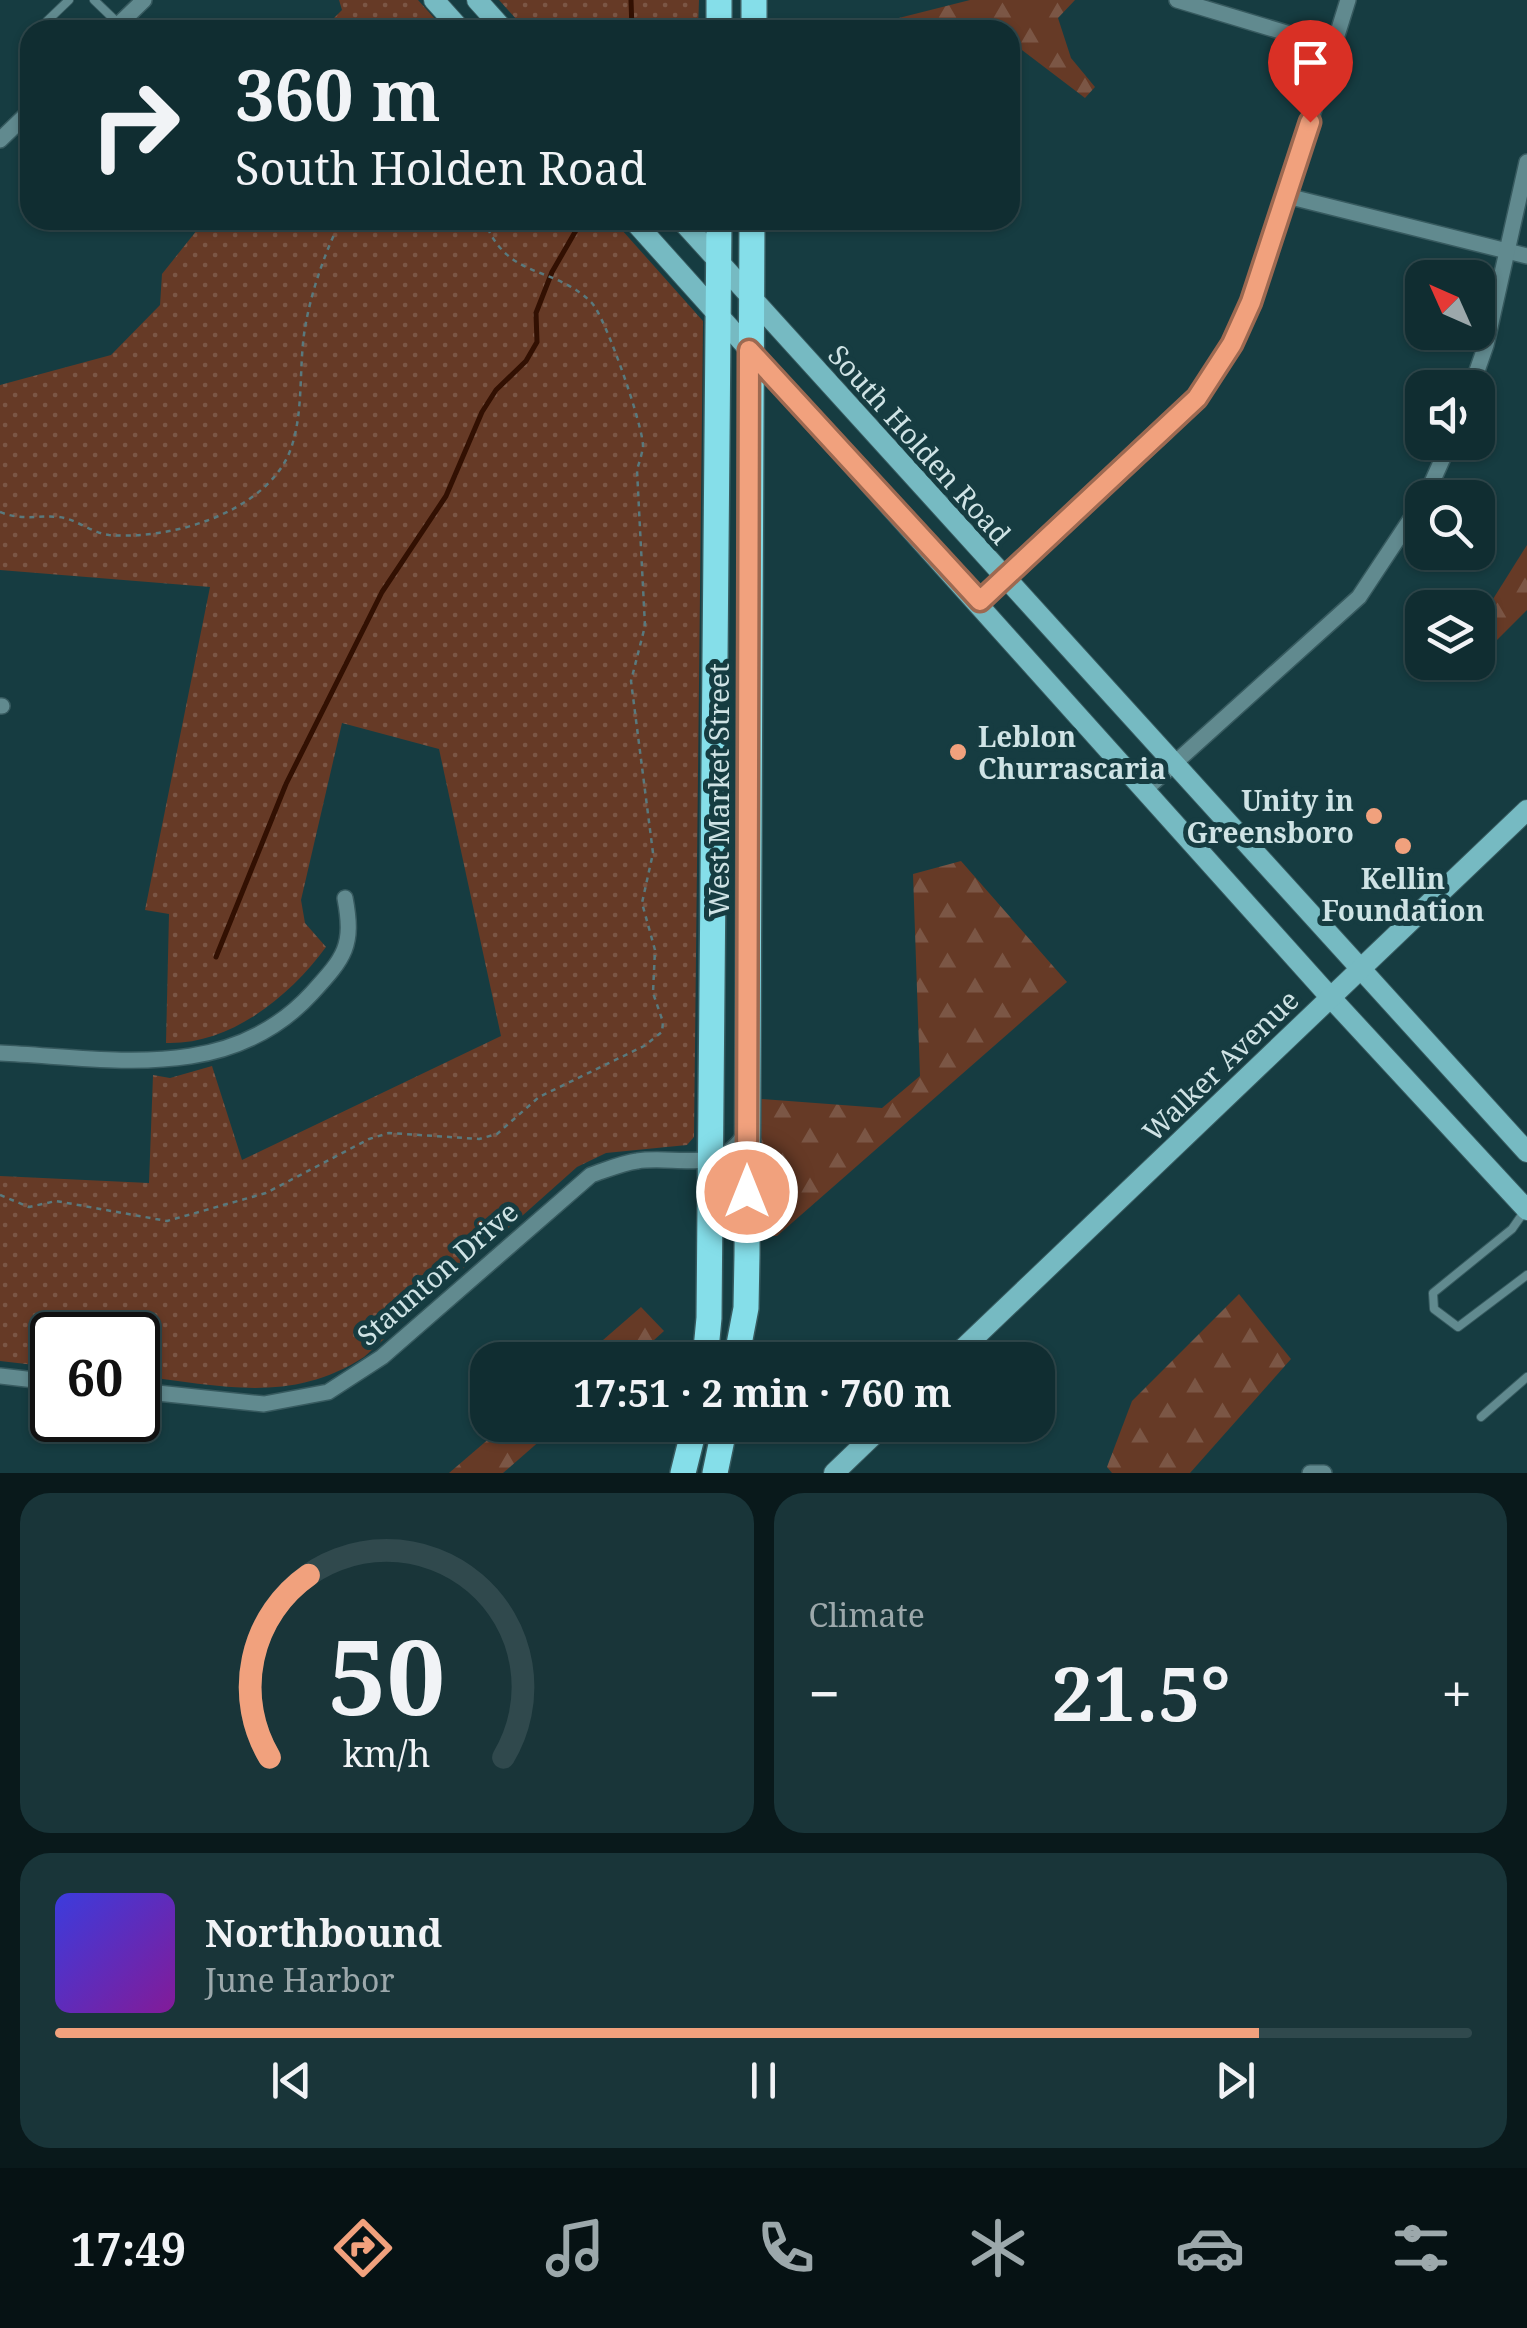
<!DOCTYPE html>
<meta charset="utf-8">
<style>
body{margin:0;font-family:"Noto Serif",serif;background:#193539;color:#f1f3f6;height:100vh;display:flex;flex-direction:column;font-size:38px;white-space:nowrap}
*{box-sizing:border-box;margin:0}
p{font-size:32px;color:#9ca8ab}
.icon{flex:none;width:55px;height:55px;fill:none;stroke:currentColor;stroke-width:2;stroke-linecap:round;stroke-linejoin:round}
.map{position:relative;height:1473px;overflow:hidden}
.panel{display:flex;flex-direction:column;gap:20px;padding:20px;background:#09191b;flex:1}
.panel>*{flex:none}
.banner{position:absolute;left:20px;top:20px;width:1000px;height:210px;border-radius:30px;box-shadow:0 2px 8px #0004,0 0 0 2px #30494d;background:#102d31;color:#f1f3f6;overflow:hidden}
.needle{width:65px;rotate:315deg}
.tools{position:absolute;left:1405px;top:260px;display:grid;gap:20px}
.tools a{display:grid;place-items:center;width:90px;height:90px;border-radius:20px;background:#102d31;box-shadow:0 2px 8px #0004,0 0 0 2px #30494d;font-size:50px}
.speed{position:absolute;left:30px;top:1312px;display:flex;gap:20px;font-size:50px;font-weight:700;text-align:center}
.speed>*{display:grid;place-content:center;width:130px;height:130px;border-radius:50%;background:#102d31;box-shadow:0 2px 8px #0004,0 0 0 2px #30494d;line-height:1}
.speed .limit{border:5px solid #111;border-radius:15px;background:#fff;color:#111}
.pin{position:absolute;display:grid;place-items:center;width:85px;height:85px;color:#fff;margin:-102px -42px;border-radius:50% 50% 50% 0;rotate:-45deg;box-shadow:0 0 10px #0007}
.pin .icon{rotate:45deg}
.me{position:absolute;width:110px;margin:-55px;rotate:0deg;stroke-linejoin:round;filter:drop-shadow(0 0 8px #0008)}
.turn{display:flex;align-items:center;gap:35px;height:210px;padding:0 50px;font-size:45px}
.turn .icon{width:130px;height:130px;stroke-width:2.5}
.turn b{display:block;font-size:70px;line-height:85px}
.big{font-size:75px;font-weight:700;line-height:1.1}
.panel .widget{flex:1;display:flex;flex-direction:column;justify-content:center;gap:15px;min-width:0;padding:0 35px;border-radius:30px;background:#193539}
.panel .dial{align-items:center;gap:0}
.dial svg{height:260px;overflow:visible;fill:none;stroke:#30494d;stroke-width:7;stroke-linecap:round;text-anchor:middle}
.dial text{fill:#f1f3f6;stroke:none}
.song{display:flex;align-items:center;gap:30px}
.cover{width:120px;height:120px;border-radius:15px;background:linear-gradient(135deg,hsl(240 70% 55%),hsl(290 70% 35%))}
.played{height:10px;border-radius:5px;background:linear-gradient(90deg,#f1a17d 85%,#30494d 85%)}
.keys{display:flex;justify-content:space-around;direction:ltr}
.heat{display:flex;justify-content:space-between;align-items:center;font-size:55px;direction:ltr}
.panel .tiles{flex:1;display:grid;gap:20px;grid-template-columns:1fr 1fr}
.widget:last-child{grid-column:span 2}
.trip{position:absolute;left:470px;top:1342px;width:585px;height:100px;border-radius:30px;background:#102d31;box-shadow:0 2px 8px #0004,0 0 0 2px #30494d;font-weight:700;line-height:100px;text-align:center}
.tab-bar{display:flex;height:160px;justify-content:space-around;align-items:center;background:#061214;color:#9ca8ab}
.tab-bar .icon{width:70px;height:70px}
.tab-bar .current{color:#f1a17d}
.tab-bar b{font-size:45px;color:#f1f3f6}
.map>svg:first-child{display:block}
</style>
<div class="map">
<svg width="1527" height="1473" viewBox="0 0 1527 1473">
<defs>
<pattern id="grass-dots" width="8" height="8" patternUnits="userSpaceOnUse" patternTransform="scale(2.5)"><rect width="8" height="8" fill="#663a26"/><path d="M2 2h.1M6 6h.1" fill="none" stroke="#7b5645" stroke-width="1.8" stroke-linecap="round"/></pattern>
<pattern id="forest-firs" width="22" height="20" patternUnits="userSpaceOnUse" patternTransform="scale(2.5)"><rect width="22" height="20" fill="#663a26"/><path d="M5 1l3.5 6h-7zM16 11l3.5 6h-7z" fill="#7b5645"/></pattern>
</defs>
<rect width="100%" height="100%" fill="#163c41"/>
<g fill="url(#grass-dots)">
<polygon points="339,0 418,0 445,30 322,30 342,10"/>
<polygon points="499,0 699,0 698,30 526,30"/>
<path d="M 205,220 L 613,220 L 703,321 L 694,1137 L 687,1145 L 606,1153 L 577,1167 L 364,1357 C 290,1405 220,1385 138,1376 L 138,1335 L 52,1335 L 52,1367 L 0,1361 L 0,1176 L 149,1183 L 153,1075 L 170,1078 L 212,1066 L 242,1160 L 501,1036 L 439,749 L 342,723 L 301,900 L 305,923 L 326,947 C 290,996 231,1045 166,1043 L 169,914 L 145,910 L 210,587 L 0,570 L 0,385 L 111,355 L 160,305 L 162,274 Z"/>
</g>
<g fill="url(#forest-firs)">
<polygon points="970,0 1075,0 1058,18 1071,58 1095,87 1085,98 1010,41 1010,30 972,25 884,30 879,23"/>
<polygon points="1527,545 1527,610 1489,648 1478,638 1478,623"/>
<polygon points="961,861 1067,982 777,1236 758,1236 761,1099 882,1108 920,1076 913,874"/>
<polygon points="1239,1294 1291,1359 1190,1473 1112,1473 1107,1467 1132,1401"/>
<polygon points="641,1307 664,1331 632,1360 580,1360"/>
<polygon points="505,1425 558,1425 503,1473 449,1473"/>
</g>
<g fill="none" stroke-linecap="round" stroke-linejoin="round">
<g stroke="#321002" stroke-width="5">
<polyline points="631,0 632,30"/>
<polyline points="216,957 286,784 382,592 446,496 482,412 496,390 526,361 537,342 536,313 552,272 582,220"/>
</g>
<g stroke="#375a5f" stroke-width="10">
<g id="lane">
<polyline points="94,0 119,24"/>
<polyline points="44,30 47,21 69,0"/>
<polyline points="1526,1209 1512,1229 1433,1293 1434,1309 1458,1327 1527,1275"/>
<polyline points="1481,1417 1527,1377"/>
</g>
</g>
<g stroke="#375a5f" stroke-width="18">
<g id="street">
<polyline points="1177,0 1333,47"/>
<polyline points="113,30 144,0"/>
<polyline points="0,140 30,111"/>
<polyline points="1287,196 1527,256"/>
<polyline points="1471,388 1486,345 1527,162"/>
<polyline points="1425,498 1450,442"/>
<polyline points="979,601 1166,432 1197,398 1232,344 1287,196 1348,0"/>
<polyline points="0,706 2,706"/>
<polyline points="1146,789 1359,597 1422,502"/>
<path d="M 0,1053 C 110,1058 229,1084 312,993 C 345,957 354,946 345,898"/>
<polyline points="0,1376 52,1382"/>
<path d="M 138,1391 L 264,1404 L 328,1392 L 382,1357 L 591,1175 C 606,1170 622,1163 637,1161 C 675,1155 723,1175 745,1133"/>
<polyline points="1310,1473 1324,1473"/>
</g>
</g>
<g stroke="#375a5f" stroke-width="22">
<g id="secondary">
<polyline points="434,0 461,30"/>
<polyline points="477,0 504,30"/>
<polyline points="633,220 1331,998 1527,1210"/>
<polyline points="681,220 1527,1152"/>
<polyline points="951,1360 1527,810"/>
<polyline points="834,1473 884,1425"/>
</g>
</g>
<g stroke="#375a5f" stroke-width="28">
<g id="primary">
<polyline points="719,0 719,30"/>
<polyline points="754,30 754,0"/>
<polyline points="705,1360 709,1318 719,220"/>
<polyline points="736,1360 746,1308 747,1255 752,220"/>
<polyline points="683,1473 695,1425"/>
<polyline points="715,1473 725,1425"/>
</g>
</g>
<g stroke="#59797d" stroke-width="2.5" stroke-dasharray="5 5" stroke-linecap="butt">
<polyline points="400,220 425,231 427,220"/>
<path d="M 0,512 C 22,521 37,515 59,517 C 76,519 92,533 109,535 C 170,540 260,514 288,456 C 305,417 298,369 305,328 C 311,292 325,252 341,220"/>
<path d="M 0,1195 L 29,1207 L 56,1201 L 167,1221 L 266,1193 L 369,1139 L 389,1133 L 479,1139 L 497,1134 L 539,1097 L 644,1046 L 662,1032 L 663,1022 L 653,993 L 655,950 L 642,903 L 653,853 L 631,681 L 645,626 L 637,470 C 639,463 642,454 643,447 C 644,428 605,315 591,302 C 552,264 508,281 484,220"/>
</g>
<use href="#lane" stroke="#618a8f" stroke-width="8"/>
<use href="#street" stroke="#618a8f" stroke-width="15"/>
<use href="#secondary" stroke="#76bac2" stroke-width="20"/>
<use href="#primary" stroke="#85dee9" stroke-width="25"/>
</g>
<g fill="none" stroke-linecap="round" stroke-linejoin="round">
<g stroke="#9d6951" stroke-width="25">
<polyline id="route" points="747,1192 749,350 980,601 1197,398 1232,344 1251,302 1310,122"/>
</g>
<use href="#route" stroke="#f1a17d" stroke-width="18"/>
</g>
<g fill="#f1a17d" stroke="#163c41" stroke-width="4">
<circle cx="958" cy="752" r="10"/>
<circle cx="1374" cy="816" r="10"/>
<circle cx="1403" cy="846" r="10"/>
</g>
<g text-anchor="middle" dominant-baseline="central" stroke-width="10" stroke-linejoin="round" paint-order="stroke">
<g font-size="28" fill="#cfe3e5" stroke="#163c41">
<text transform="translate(920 444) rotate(48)">South Holden Road</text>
<text transform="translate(718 790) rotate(-90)">West Market Street</text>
<text transform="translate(1220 1065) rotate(-44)">Walker Avenue</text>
<text transform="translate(437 1273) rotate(-41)">Staunton Drive</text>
</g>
<g font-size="28" font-weight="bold" fill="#cfe3e5" stroke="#163c41" text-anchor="start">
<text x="978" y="736">Leblon<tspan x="978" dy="32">Churrascaria</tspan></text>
<text x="1354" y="800" text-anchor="end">Unity in<tspan x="1354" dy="32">Greensboro</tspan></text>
<text x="1403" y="878" text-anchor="middle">Kellin<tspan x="1403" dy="32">Foundation</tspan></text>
</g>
</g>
</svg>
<div class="tools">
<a><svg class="needle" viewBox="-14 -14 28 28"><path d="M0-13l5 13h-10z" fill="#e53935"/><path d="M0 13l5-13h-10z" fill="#9ca8ab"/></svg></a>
<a><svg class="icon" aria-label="sound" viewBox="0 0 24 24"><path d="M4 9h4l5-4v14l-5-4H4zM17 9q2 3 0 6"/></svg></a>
<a><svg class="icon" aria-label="search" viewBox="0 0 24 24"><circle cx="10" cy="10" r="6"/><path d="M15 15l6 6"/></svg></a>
<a><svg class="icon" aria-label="layers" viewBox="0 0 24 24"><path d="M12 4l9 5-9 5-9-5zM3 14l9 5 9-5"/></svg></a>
</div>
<div class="speed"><div class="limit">60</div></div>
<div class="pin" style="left:1310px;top:122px;background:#d93025"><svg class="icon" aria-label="arrive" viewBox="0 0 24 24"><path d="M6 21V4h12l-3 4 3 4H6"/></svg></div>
<svg class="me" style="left:747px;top:1192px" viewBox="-20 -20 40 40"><circle r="17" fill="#f1a17d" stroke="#fff" stroke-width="3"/><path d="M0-11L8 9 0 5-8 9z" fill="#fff"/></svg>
<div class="trip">17:51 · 2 min · 760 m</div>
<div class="banner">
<div class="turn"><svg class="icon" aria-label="right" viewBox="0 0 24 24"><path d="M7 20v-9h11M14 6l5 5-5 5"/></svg><div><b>360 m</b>South Holden Road</div></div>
</div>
</div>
<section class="panel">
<div class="tiles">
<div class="widget dial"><svg viewBox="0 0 100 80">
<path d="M14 69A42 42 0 1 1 86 69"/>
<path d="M14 69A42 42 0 0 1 26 13" stroke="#f1a17d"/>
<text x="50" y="56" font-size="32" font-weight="700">50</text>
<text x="50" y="72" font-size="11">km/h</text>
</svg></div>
<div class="widget"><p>Climate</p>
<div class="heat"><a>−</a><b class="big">21.5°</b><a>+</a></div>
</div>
<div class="widget">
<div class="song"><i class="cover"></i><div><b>Northbound</b><p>June Harbor</p></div></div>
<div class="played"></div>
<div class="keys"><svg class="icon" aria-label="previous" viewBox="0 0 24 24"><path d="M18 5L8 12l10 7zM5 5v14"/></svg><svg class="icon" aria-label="pause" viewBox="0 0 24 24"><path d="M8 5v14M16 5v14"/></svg><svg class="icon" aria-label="next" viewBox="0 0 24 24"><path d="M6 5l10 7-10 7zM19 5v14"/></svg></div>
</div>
</div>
</section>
<nav class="tab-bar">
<b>17:49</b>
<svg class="icon current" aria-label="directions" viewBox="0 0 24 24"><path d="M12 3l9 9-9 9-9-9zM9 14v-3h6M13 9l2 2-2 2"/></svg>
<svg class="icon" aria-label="music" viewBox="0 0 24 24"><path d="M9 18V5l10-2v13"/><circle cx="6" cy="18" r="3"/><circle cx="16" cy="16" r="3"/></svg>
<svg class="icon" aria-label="phone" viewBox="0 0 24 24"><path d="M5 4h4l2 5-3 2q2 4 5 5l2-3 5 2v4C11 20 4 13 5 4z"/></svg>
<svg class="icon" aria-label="climate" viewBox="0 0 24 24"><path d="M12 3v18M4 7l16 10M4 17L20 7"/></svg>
<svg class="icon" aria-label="car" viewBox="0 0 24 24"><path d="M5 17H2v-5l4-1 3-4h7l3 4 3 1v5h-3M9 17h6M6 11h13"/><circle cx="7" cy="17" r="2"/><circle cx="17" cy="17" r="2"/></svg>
<svg class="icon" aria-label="filters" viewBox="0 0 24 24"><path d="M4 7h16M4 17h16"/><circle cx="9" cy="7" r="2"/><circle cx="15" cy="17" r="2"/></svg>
</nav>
